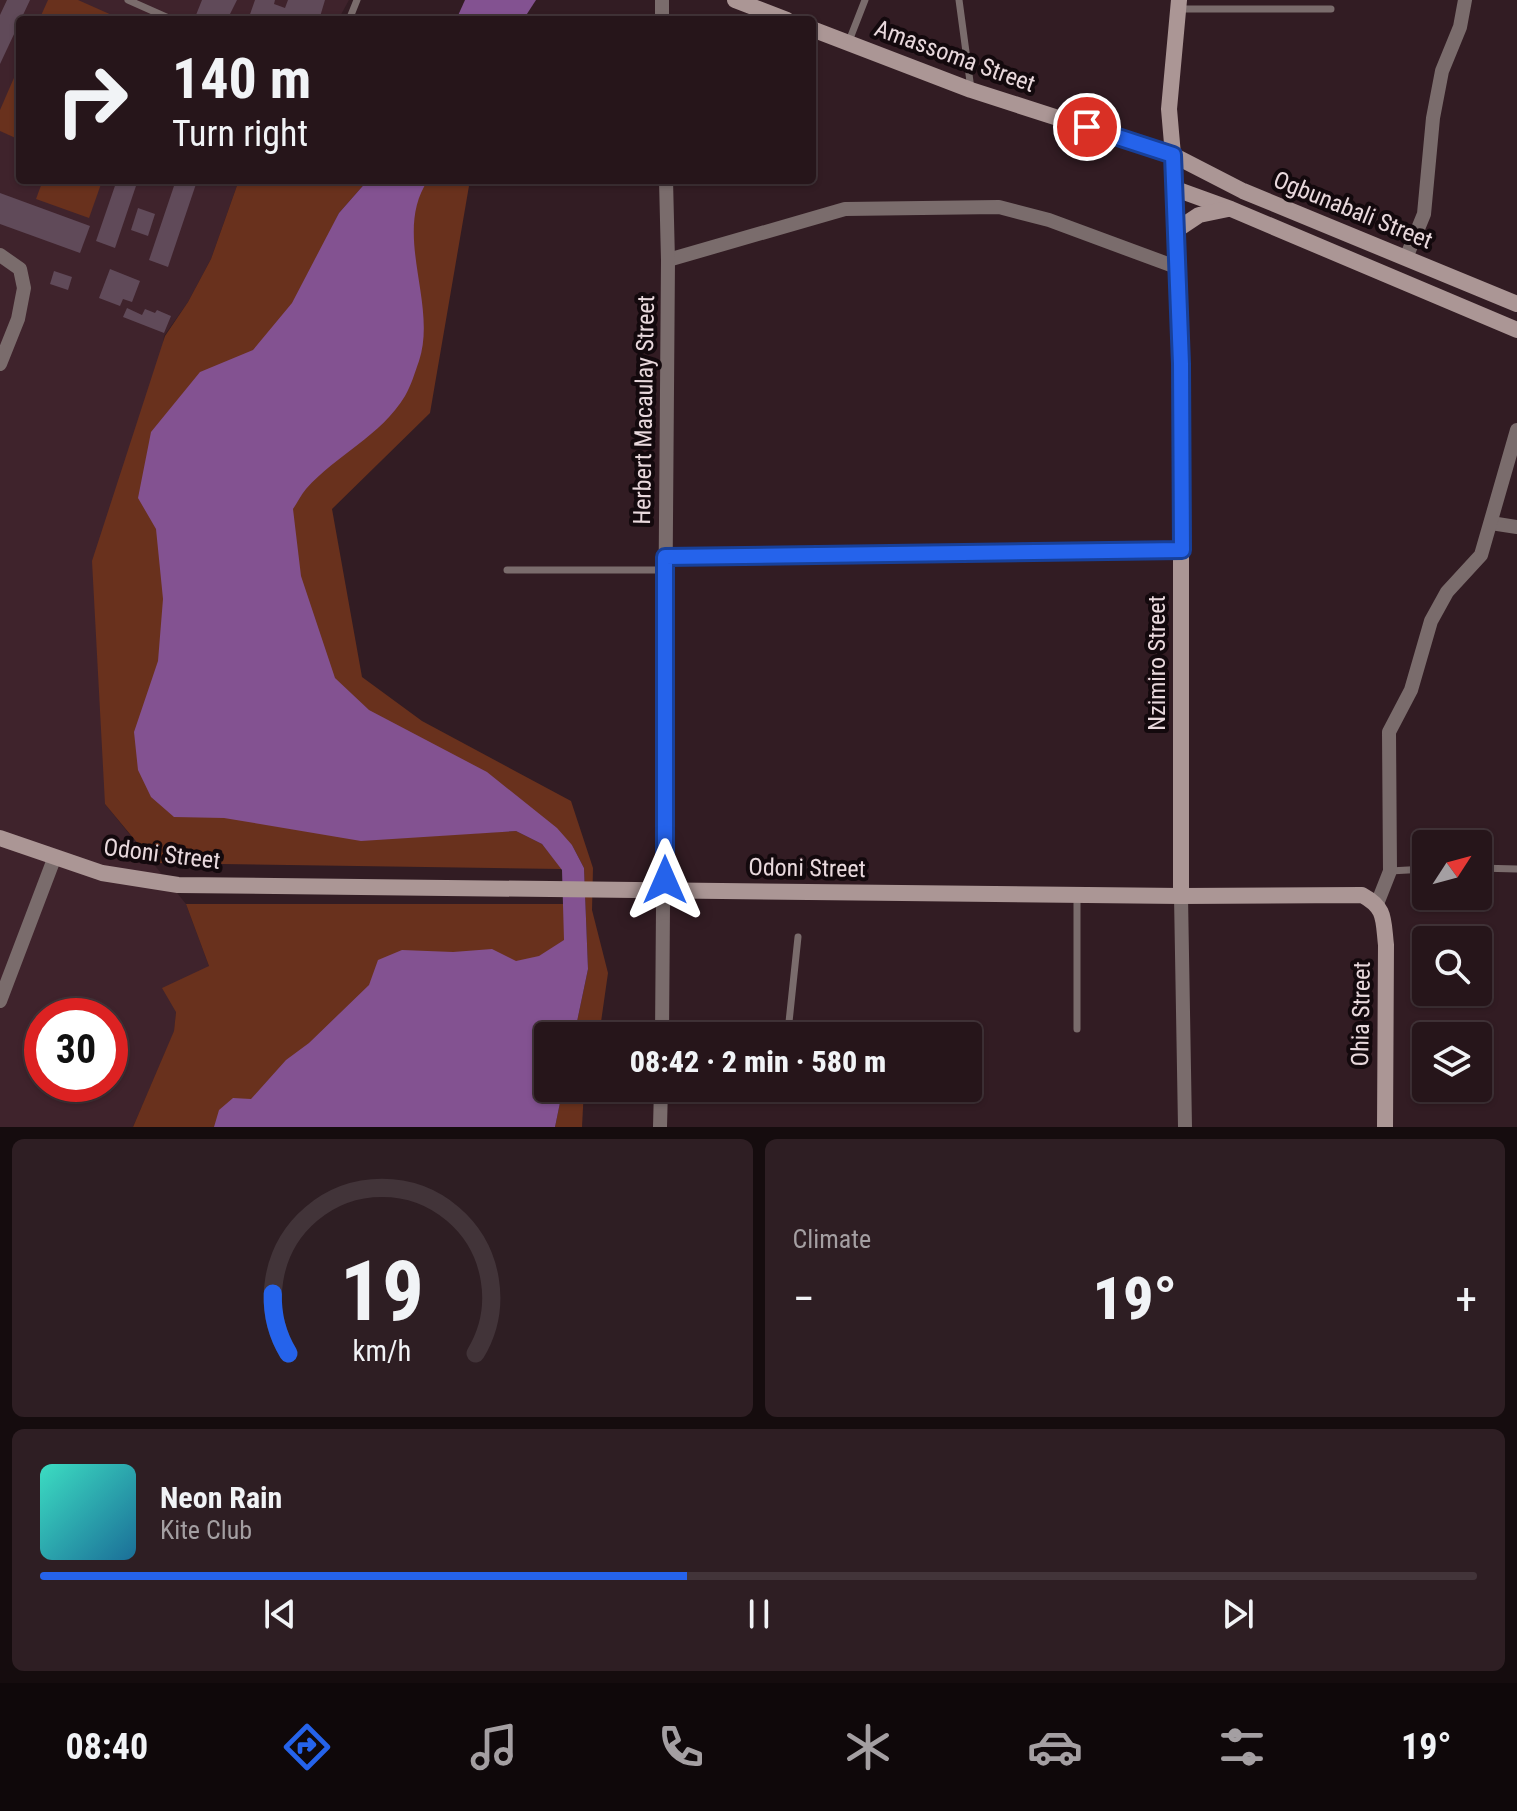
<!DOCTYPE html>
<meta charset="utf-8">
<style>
body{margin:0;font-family:"Roboto Condensed",sans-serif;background:#2e1e23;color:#f1f3f6;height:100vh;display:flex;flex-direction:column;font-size:30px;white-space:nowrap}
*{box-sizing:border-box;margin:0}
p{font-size:26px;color:#a49fa2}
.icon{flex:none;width:44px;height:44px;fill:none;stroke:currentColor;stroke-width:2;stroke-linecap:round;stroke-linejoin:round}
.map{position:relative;height:1127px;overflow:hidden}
.side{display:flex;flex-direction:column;gap:12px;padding:12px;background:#150c0e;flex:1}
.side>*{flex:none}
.guide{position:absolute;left:16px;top:16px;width:800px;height:168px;border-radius:8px;box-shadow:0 2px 6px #0004,0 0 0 2px #423439;background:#26151a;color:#f1f3f6;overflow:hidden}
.needle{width:52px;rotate:54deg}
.tools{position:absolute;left:1412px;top:830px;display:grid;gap:16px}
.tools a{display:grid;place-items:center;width:80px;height:80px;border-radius:8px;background:#26151a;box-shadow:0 2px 6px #0004,0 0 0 2px #423439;font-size:40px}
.speed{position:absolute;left:24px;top:998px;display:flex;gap:16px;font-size:40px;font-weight:700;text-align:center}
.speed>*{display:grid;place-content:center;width:104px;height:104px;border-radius:50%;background:#26151a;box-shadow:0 2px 6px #0004,0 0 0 2px #423439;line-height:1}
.speed .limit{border:12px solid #d22;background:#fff;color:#111}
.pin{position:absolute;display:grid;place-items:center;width:68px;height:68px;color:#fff;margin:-34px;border:4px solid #fff;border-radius:50%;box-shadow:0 2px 8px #0007}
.me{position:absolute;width:88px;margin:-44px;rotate:0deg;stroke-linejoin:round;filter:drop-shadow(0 0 6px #0008)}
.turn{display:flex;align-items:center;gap:28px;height:168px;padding:0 24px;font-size:36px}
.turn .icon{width:104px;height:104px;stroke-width:2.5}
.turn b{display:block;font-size:56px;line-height:68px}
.big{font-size:60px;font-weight:800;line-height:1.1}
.side .widget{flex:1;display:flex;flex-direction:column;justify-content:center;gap:12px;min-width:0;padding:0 28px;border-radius:12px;background:#2e1e23}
.side .dial{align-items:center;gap:0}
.dial svg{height:208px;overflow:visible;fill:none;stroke:#423439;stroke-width:7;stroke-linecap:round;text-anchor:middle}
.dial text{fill:#f1f3f6;stroke:none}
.song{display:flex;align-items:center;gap:24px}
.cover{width:96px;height:96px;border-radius:12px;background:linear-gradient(135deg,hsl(170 70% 55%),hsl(200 70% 35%))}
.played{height:8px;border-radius:4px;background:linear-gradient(90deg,#2563eb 45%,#423439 45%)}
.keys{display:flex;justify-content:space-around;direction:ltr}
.heat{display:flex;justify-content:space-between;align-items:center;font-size:44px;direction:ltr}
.side .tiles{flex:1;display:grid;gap:12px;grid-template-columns:1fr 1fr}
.widget:last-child{grid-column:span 2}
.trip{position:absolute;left:534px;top:1022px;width:448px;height:80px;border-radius:8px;background:#26151a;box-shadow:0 2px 6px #0004,0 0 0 2px #423439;font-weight:800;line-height:80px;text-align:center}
.tabs{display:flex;height:128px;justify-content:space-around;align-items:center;background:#0f080a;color:#a49fa2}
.tabs .icon{width:56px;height:56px}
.tabs .on{color:#2563eb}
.tabs b{font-size:36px;color:#f1f3f6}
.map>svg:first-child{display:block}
</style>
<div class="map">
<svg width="1517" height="1127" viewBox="0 0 1517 1127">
<rect width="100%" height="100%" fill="#321c23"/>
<path fill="#3f232c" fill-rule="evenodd" d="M 0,0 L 349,0 L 338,20 L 20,20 L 20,180 L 239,180 L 211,259 L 188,302 L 164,336 L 105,804 L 186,904 L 209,966 L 176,1012 L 174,1032 L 133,1127 L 0,1127 ZM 42,1016 L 110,1016 L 110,1084 L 42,1084 Z"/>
<g fill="#69311d">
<polygon points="48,0 78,0 123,20 39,20"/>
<polygon points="20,64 20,140 0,131 0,110"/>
<polygon points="43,180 89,180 101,184 89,218 36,199"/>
<polygon points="239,180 368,180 339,213 208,489 424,836 516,831 542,844 562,869 154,863 105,804 92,561 165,336 188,302 211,259"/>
<polygon points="424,180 470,180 430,413 332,509 362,677 422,721 571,801 593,868 592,910 608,973 599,1036 574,1036 588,969 584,868 572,845 485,802 223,617"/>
<polygon points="186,904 564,904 565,940 503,1127 133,1127 174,1031 176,1012 162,988 209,966"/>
<polygon points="563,1088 584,1088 582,1127 555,1127"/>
</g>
<g fill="#835291">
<polygon points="465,0 536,0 523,20 456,20"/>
<path d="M 368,180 L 428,180 C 392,234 438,303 419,361 C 415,372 411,386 405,396 C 381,436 336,455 306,489 C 301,495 297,503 293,509 L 301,576 L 335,678 L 369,710 L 487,772 L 557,828 L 572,845 L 584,868 L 588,969 L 574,1036 L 548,1036 L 548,1088 L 563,1088 L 555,1127 L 214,1127 L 219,1110 L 233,1098 L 251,1099 L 286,1060 L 309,1043 L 369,985 L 378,960 L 402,950 L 453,952 L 492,949 L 516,961 L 539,956 L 564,940 L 562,870 L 542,844 L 516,831 L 361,841 L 224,818 L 174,817 L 151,797 L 138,770 L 134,732 L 158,661 L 163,599 L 156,529 L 138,498 L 151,432 L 200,372 L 253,350 L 292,303 L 339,213 Z"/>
</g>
<g fill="#604a59">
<polygon points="7,0 30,0 0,64 0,15"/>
<polygon points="202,0 237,0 227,20 194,20"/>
<polygon points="255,0 275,0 274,4 285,8 288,0 325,0 319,20 287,20 270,15 269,20 248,20"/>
<polygon points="117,180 138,180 115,248 96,241"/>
<polygon points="176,180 196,184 168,267 149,260"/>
<polygon points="0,193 90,226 80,253 0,224"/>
<polygon points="138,208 155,214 148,236 131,230"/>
<polygon points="110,269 140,281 132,302 123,299 120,306 99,298"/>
<polygon points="54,271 72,277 68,290 50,284"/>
<polygon points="127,308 142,315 145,309 155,313 157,310 171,316 164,333 123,317"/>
</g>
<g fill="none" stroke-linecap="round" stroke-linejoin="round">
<g stroke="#7a6c6c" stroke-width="7">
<polyline points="128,0 173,20"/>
<polyline points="959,0 971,89"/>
<polyline points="1178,9 1331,9"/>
<polyline points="349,20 357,0"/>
<polyline points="849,41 865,0"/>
<polyline points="507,570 665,570"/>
<polyline points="1478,868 1517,869"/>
<polyline points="1390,871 1426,869"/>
<polyline points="1077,897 1077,1029"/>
<polyline points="783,1036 789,1022 798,937"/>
</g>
<g stroke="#7a6c6c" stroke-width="14">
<polyline points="662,0 662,20"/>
<polyline points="0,255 20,269 24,288 18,319 0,364"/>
<polyline points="1406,258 1424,214 1433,118 1442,71 1460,27 1465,0"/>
<polyline points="668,260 845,209 999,207 1049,220 1176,267"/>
<polyline points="1491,523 1517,527"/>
<polyline points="665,557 1182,550"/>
<polyline points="1181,896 1185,1127"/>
<polyline points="1377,904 1390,871 1389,732 1411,690 1431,621 1447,592 1481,555 1517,430"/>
<polyline points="0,1001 54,859"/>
<polyline points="662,1036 668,260 666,180"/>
<polyline points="660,1127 661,1088"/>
</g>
<g stroke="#ab9695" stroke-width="16">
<polyline points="735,0 787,20"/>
<polyline points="1179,0 1169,109 1173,155 1181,364 1181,896"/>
<polyline points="812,29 971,90 1173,155 1243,191 1517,304"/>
<polyline points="1173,188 1231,209 1517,330"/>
<polyline points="1175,231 1199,215 1228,209"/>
<path d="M 0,838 L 102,873 L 178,885 L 1181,896 L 1362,895 C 1386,908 1383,919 1386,945 L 1385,1127"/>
</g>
</g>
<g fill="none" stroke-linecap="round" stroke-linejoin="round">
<g stroke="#184099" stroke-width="20">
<polyline id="route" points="665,880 665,557 1182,550 1181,364 1173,155 1087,127"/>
</g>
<use href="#route" stroke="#2563eb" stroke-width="14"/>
</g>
<g text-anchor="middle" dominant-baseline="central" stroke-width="8" stroke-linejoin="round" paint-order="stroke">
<g font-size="24" fill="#e9d9dd" stroke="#13090d">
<text transform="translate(955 56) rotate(20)">Amassoma Street</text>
<text transform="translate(1353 210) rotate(22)">Ogbunabali Street</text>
<text transform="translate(644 410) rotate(-89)">Herbert Macaulay Street</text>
<text transform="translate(1157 663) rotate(-90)">Nzimiro Street</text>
<text transform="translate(162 854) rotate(7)">Odoni Street</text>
<text transform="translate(807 868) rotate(1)">Odoni Street</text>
<text transform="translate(1361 1014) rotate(-89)">Ohia Street</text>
</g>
</g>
</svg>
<div class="tools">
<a><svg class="needle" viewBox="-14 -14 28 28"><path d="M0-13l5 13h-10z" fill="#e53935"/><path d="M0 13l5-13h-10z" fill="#a49fa2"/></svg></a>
<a><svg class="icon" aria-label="search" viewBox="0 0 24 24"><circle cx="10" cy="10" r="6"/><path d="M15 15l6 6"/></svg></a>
<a><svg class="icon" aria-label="layers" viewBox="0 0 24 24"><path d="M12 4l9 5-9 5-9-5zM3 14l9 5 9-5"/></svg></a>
</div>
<div class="speed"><div class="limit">30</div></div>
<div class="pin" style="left:1087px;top:127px;background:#d93025"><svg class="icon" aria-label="arrive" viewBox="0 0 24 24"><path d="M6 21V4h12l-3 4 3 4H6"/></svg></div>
<svg class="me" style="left:665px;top:880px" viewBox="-20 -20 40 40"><path d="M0-17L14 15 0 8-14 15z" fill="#2563eb" stroke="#fff" stroke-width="4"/></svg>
<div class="trip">08:42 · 2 min · 580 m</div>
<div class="guide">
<div class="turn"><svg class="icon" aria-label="right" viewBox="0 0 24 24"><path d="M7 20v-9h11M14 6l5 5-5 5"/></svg><div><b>140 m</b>Turn right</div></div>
</div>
</div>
<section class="side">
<div class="tiles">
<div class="widget dial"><svg viewBox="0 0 100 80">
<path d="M14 69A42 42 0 1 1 86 69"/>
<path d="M14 69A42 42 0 0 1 8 46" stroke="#2563eb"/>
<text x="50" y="56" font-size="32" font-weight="700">19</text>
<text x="50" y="72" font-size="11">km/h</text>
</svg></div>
<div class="widget"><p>Climate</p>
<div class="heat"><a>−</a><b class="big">19°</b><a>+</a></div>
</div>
<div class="widget">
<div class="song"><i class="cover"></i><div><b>Neon Rain</b><p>Kite Club</p></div></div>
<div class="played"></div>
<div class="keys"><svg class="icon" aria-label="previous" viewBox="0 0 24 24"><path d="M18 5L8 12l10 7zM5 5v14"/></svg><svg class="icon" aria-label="pause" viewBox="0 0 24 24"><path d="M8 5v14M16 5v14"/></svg><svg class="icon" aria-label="next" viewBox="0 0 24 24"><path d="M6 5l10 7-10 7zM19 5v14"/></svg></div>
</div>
</div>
</section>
<nav class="tabs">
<b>08:40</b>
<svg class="icon on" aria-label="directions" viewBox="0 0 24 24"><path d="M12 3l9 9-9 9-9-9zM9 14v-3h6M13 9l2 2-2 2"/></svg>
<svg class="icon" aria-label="music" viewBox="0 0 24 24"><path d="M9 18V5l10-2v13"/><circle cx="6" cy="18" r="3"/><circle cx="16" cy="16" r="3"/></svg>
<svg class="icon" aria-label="phone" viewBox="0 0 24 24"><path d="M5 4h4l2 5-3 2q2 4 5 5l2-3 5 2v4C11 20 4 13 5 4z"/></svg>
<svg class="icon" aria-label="climate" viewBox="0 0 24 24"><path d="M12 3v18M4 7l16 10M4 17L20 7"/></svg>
<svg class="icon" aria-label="car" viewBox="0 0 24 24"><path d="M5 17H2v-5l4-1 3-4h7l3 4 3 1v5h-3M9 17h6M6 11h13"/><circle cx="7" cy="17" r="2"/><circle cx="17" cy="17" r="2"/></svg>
<svg class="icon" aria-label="filters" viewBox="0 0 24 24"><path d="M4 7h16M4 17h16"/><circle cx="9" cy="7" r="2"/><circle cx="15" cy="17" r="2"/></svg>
<b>19°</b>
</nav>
